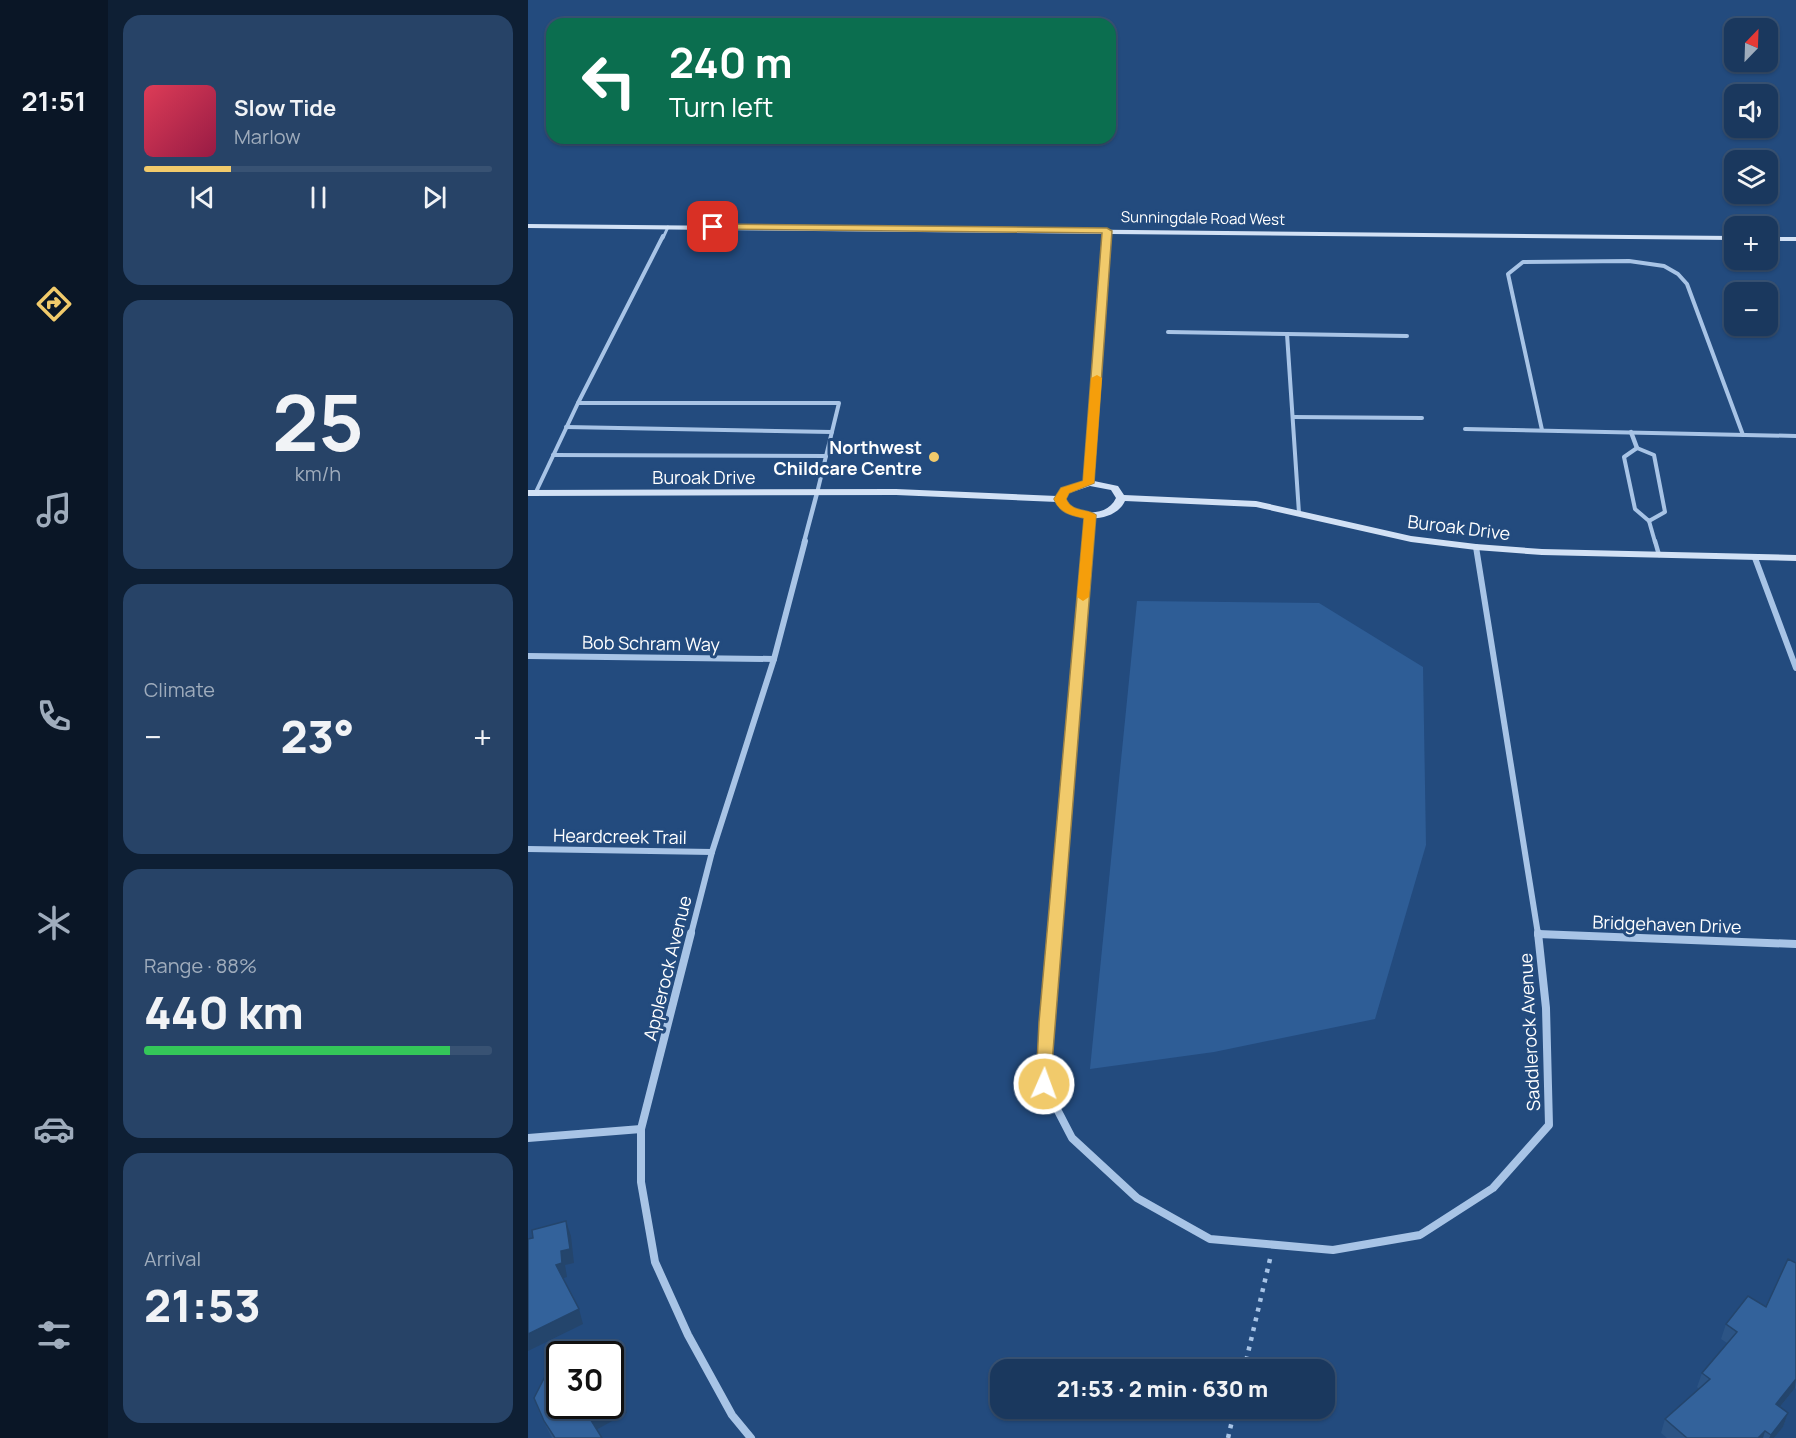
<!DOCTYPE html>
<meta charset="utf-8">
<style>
body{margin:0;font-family:Manrope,sans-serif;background:#274367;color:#f1f3f6;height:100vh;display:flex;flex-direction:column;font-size:22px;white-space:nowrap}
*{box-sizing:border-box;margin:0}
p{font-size:20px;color:#9facbc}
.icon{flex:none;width:33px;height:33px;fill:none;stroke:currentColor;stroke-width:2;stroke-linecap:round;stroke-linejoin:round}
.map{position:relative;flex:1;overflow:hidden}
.drawer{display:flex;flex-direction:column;gap:15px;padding:15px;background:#0e1f34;width:420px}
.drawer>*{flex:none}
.top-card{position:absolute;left:18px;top:18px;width:570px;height:126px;border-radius:18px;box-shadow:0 2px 4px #0004,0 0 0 2px #385273;background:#0b6e4f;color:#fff;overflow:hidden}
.needle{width:39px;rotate:23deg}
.buttons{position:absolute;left:1196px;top:18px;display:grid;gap:12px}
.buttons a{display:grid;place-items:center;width:54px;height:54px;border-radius:12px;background:#1a385e;box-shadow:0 2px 4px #0004,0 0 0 2px #385273;font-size:30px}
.speed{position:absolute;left:18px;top:1341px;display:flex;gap:12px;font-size:30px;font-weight:700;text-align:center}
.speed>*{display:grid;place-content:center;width:78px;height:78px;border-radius:50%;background:#1a385e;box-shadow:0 2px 4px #0004,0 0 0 2px #385273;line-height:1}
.speed .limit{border:3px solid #111;border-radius:9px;background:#fff;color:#111}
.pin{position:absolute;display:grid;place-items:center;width:51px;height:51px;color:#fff;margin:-26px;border-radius:12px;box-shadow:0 3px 9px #0006}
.me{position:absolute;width:66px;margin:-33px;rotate:2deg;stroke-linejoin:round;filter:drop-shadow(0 0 4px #0008)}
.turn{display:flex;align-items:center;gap:21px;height:126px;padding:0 24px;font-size:27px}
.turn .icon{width:78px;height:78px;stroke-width:2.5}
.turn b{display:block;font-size:42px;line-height:51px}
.big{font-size:45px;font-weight:800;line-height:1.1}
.drawer .widget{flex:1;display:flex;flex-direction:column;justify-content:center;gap:9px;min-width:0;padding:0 21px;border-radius:18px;background:#274367}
.drawer .dial{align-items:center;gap:0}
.dial b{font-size:78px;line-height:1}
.song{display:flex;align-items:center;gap:18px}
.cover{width:72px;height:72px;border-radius:9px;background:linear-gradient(135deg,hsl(350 70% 55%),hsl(340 70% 35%))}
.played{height:6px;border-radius:3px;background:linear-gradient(90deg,#f1ca6b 25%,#385273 25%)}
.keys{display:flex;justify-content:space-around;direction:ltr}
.heat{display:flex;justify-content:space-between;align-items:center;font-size:33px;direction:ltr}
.charge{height:9px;border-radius:4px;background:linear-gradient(90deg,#34c759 88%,#385273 0)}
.trip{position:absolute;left:462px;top:1359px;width:345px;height:60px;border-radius:18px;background:#1a385e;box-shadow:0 2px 4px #0004,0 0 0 2px #385273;font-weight:800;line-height:60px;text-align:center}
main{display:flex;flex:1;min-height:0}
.dock{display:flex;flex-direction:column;width:108px;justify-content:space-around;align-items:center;background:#0a1626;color:#9facbc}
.dock .icon{width:42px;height:42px}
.dock .on{color:#f1ca6b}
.dock b{font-size:27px;color:#f1f3f6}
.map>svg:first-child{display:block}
</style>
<main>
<nav class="dock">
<b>21:51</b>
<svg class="icon on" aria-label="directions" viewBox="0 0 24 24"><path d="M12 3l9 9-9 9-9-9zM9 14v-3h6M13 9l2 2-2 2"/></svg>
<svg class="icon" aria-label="music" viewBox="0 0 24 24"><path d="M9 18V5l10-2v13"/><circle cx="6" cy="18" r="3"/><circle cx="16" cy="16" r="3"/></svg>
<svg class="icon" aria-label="phone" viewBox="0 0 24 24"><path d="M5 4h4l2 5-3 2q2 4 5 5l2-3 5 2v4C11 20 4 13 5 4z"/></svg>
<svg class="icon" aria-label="climate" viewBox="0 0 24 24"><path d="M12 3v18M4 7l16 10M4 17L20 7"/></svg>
<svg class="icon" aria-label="car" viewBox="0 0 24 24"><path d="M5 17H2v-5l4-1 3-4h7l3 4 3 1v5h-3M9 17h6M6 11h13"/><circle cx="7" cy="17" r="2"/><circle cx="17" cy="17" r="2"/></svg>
<svg class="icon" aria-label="filters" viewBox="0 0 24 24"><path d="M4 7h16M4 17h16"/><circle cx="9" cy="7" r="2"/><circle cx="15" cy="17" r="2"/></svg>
</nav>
<section class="drawer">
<div class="widget">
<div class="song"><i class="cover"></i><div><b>Slow Tide</b><p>Marlow</p></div></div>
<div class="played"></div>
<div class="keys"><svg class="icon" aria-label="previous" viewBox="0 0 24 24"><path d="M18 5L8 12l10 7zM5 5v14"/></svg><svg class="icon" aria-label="pause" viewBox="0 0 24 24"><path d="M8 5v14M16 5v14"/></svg><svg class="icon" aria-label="next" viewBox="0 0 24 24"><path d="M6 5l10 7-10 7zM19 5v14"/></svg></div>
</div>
<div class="widget dial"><b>25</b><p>km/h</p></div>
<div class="widget"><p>Climate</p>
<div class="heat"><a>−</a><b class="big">23°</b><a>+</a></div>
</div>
<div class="widget"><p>Range · 88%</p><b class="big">440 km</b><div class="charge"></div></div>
<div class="widget"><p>Arrival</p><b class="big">21:53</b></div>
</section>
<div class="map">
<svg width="1268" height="1438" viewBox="0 0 1268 1438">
<rect width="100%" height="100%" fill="#234b7e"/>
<polygon fill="#2e5d96" points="609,601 791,603 895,667 898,845 847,1019 686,1052 562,1069"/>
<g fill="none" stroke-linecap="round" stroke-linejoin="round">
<g stroke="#a8c4e6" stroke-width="4.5" stroke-dasharray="4 6" stroke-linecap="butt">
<polyline points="716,1370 742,1259"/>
<polyline points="700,1438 707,1408"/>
</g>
<polyline stroke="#a8c4e6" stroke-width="3" points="135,238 140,227"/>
<g stroke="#a8c4e6" stroke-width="4">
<polyline points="640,332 759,334 771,513"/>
<polyline points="759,334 879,336"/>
<polyline points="50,403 135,236"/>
<polyline points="765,417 894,418"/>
<polyline points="38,427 304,432"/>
<polyline points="937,429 1268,436"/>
<polyline points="1014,430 980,274 995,262 1101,261 1136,266 1150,274 1159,284 1215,435"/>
<polygon points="1109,448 1126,455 1137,512 1121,521 1107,509 1096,457"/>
<polyline points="25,455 298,456"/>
<polyline points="7,494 50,403 311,403 289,493"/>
<polyline points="1121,521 1127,542"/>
</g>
<polyline stroke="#a8c4e6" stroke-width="4.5" points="1127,541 1131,555"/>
<g stroke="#a8c4e6" stroke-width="4.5">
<polyline points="1103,432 1109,448"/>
<polyline points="276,542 289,493"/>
<polyline points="560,542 562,515"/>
</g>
<g stroke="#a8c4e6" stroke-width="6">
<polyline points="948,547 1010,934"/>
<polyline points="1227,558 1268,668"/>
<polyline points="0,656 246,659"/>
<polyline points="0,849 184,852"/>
<polyline points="163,934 184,852 246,659 277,541"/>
<polyline points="526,934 560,541"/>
<polyline points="1010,934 1020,934"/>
</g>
<g stroke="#a8c4e6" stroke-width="8">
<polyline points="163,933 113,1129 113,1182 127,1262 160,1335 204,1415 223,1438"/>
<polyline points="527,933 516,1084 544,1138 609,1198 682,1239 805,1250 892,1235 965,1188 1021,1125 1018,1008 1010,933"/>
<polyline points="1010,934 1268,944"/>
<polyline points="0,1138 113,1129"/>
</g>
<g fill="#d2e1f5" fill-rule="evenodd">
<path d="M 0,224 L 1206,236 L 1206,240 L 583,234 L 566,481 L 590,486 L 596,495 L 728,501 L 883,536 L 948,544 L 1014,549 L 1268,555 L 1268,561 L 1014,555 L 948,550 L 883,542 L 728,507 L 597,501 C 586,525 541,523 529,502 L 368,495 L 0,496 L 0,490 L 368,489 L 529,496 L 533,489 L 556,481 L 575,234 L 0,228 ZM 562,486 L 583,490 L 588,498 C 579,518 547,516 537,499 L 541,493 Z"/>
<rect x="1239" y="237" width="29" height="4"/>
</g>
</g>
<g fill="#2c5485">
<polygon points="1268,1263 1268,1389 1267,1388 1252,1407 1260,1413 1255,1427 1246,1438 1139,1438 1133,1433 1137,1419 1171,1389 1169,1387 1174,1373 1199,1343 1193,1339 1198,1324 1238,1307"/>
<polygon points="6,1398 95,1399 99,1413 68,1429 74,1438 24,1438 11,1412"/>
</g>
<g fill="#24456c">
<polygon points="38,1221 43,1236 46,1263 37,1265 39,1277 33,1279 28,1265 33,1251"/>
<polygon points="51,1309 55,1324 0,1351 0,1334"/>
<polygon points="1268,1379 1267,1388 1243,1418 1248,1404"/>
<polygon points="95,1399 99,1413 66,1431 61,1417"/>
<polygon points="1260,1413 1255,1427 1246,1438 1241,1438 1243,1435"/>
<polygon points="1237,1431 1235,1438 1230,1438"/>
</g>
<g fill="#33629b" stroke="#24456c" stroke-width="1.5">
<polygon points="38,1221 42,1249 33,1251 34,1263 28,1265 51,1309 0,1334 0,1239 5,1238 4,1230"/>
<polygon points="1260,1259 1268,1263 1268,1379 1248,1404 1260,1413 1243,1435 1237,1431 1230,1438 1159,1438 1137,1419 1182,1379 1174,1373 1209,1332 1198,1324 1220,1296 1238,1307"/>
<polygon points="66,1340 71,1354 33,1354"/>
<polygon points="32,1355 32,1406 82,1406 61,1417 74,1438 27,1438 16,1421 6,1398 27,1357"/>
<polygon points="82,1374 95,1399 82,1405"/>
</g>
<path fill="#f1ca6b" stroke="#9d8346" stroke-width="1.5" d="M 185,224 L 579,228 L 584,231 L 566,483 L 541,493 L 538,499 C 544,513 558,508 568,515 L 522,1089 L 510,1089 L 508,1084 L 511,1022 L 556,518 C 542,515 532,513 526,499 L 533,488 L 555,481 L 574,233 L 182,229 L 181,227 Z"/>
<path fill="#f59e0b" d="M 569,375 L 574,378 L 566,483 L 541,493 L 538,499 C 544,513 558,508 568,515 L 561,597 L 555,601 L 549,597 L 556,518 C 542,515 532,513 526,499 L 533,488 L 555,481 L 563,378 Z"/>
<circle fill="#f1ca6b" stroke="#234b7e" stroke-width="2" cx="406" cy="457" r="6"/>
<g text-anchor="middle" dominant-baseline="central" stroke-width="6" stroke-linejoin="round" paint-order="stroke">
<g font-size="15" fill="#fff" stroke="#234b7e">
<text transform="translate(675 218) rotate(1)">Sunningdale Road West</text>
</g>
<g font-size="18" font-weight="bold" fill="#fff" stroke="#234b7e" text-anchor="end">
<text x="394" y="447">Northwest<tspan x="394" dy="21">Childcare Centre</tspan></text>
</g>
<g font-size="18" fill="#fff" stroke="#234b7e">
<text x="176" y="477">Buroak Drive</text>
<text transform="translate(931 527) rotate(7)">Buroak Drive</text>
<text transform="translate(123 643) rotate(1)">Bob Schram Way</text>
<text transform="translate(92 836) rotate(1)">Heardcreek Trail</text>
<text transform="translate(1139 924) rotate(2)">Bridgehaven Drive</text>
<text transform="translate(139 968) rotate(-76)">Applerock Avenue</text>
<text transform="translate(1001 1032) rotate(-93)">Saddlerock Avenue</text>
</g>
</g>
</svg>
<div class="buttons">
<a><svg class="needle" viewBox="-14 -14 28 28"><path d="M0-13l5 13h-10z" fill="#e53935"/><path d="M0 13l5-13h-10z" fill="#9facbc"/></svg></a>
<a><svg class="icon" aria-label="sound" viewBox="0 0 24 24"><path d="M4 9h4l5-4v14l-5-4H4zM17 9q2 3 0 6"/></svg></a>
<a><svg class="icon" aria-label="layers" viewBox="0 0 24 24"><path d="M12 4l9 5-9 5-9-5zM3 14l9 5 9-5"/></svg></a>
<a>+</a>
<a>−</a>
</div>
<div class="speed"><div class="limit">30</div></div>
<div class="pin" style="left:185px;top:227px;background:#d93025"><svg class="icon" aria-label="arrive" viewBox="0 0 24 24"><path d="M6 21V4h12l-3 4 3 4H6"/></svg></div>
<svg class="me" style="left:516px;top:1084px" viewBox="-20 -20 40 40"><circle r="17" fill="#f1ca6b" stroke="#fff" stroke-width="3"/><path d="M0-11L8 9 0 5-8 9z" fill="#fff"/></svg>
<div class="trip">21:53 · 2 min · 630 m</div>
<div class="top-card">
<div class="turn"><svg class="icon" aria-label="left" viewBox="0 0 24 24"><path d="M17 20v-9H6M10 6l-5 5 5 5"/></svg><div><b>240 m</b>Turn left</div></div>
</div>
</div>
</main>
